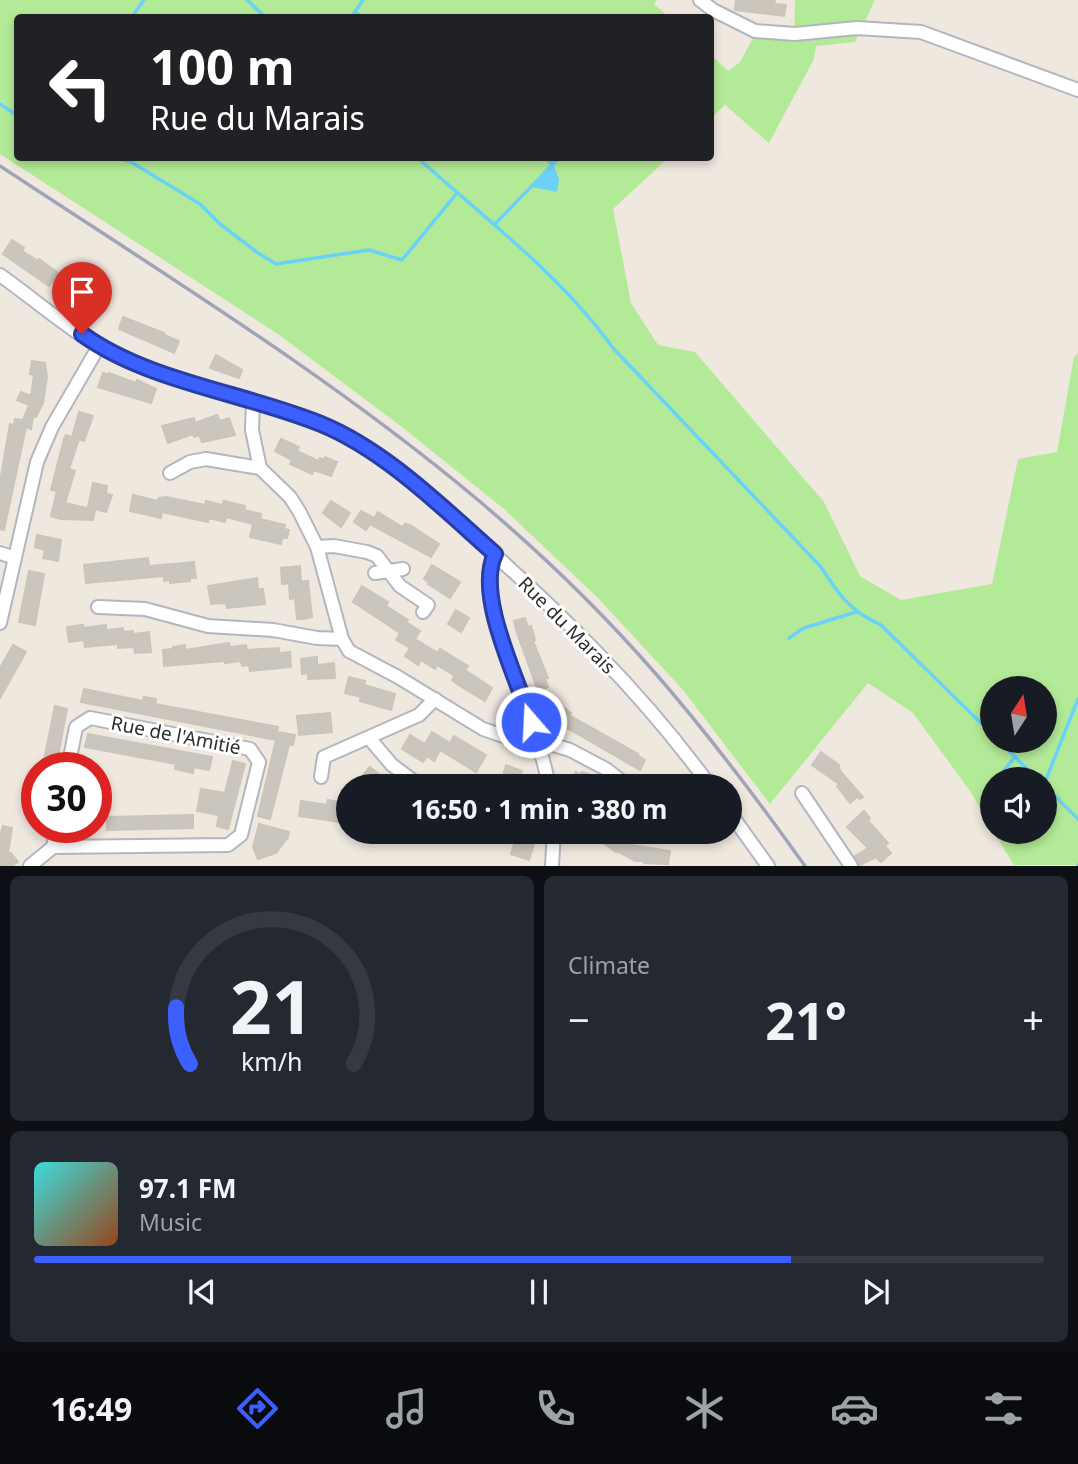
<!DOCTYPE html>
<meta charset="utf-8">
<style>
body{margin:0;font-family:"Noto Sans",sans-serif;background:#242831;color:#f1f3f6;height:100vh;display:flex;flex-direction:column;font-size:26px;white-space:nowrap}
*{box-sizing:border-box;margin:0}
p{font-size:23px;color:#9ea1a6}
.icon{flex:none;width:38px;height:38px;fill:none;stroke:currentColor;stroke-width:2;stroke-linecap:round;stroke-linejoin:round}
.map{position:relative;height:866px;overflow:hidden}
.side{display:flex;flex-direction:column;gap:10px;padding:10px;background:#0d0f14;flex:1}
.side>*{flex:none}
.hud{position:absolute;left:14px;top:14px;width:700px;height:147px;border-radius:7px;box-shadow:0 4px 10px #0003;background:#202124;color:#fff;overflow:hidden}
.needle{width:46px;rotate:12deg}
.fabs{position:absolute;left:980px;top:676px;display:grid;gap:14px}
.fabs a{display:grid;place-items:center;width:77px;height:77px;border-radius:50%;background:#171b24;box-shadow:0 4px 10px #0003;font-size:35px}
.speed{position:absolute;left:21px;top:752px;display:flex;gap:14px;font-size:35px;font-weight:700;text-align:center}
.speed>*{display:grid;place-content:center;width:91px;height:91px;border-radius:50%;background:#171b24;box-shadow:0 4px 10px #0003;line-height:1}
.speed .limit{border:10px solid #d22;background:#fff;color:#111}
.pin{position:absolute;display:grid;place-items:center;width:60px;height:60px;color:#fff;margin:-72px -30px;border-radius:50% 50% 50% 0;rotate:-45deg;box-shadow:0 0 7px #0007}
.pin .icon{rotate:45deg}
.me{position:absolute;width:77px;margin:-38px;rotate:341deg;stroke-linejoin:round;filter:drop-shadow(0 0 5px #0008)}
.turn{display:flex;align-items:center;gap:24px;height:147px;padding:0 21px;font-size:32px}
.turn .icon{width:91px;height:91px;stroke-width:2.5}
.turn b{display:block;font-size:49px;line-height:60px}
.big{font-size:52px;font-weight:700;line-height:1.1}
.side .card{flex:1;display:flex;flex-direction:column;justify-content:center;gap:10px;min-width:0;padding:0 24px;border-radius:10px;background:#242831}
.side .dial{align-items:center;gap:0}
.dial svg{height:182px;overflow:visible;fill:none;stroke:#363941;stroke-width:7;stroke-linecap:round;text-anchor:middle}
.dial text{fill:#f1f3f6;stroke:none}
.song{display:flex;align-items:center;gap:21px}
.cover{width:84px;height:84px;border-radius:10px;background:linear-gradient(135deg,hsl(180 70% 55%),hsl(20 70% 35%))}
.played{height:7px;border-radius:4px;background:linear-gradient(90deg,#3c5fff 75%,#363941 75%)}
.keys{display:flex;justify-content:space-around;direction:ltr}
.heat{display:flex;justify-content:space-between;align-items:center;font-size:38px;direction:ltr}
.side .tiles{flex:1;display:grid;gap:10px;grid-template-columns:1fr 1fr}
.card:last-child{grid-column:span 2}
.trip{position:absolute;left:336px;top:774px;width:406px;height:70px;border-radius:35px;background:#171b24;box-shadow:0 4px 10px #0003;font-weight:700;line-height:70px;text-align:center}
.tabs{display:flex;height:112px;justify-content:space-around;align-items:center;background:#090b0e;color:#9ea1a6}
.tabs .icon{width:49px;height:49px}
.tabs .current{color:#3c5fff}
.tabs b{font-size:32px;color:#f1f3f6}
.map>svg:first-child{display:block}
</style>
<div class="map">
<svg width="1078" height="866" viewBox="0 0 1078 866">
<rect width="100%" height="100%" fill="#efe8df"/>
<g fill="#b3ea97" fill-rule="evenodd">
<path d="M 0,0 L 657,0 L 654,4 L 669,17 L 18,18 L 18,158 L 668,158 L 613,209 L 631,303 L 658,345 L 695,352 L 824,502 L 860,576 L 901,600 L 992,584 L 1018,459 L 1057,452 L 1074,357 L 1078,354 L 1078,865 L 1014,865 L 993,831 L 1045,831 L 1045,779 L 992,779 L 992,829 L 970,791 L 913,713 L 868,683 L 770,804 L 683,690 L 598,598 L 504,509 L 402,427 L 278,334 L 0,154 ZM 992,688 L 1045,688 L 1045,740 L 992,740 Z"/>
<polygon points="795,0 875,0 855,42 816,46 814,59 769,143 725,105 711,118 711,55 728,71 740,62 754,36 794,42"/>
</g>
<polygon fill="#6ad2f9" points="553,164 559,179 557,192 532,187"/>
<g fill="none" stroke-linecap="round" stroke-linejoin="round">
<g stroke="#6ad2f9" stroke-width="3.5">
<polyline points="247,0 266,18"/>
<polyline points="355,12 363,18"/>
<polyline points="131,18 144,0"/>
<polyline points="351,18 363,0"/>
<polyline points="0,104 18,116"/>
<polyline points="118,158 131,162 200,204 220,224 258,253 276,264 369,250 402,260 457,193"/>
<path d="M 418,158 C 484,218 560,274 613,348 L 821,567 C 839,595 850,611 881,625 L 992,734"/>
<polyline points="544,158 553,164"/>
<polyline points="495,224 559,158"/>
<polyline points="789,638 804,628 856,612"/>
<polyline points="998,740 1037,779"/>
<polyline points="997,779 1015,757"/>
<polyline points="1045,782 1078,699"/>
<polyline points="1045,786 1078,819"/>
<polyline points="984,796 992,785"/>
<polyline points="1078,866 1078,865"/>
</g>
</g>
<g fill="#cbc6bd" stroke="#cbc4b8" stroke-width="2">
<polygon points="736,0 775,0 774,4 786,5 784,16 735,10"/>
<polygon points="12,240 24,248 22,251 38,261 39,259 58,273 49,286 3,254"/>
<polygon points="87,285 109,300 99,314 77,298"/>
<polygon points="123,317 164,333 166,336 179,341 174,353 119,329"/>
<polygon points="216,355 242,370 239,378 210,368"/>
<polygon points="32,361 45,363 47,377 43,403 36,417 33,416 31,429 26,427 4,530 0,529 0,482 10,424 14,425 15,419 23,420 29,405 17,400 21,392 31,396 34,375 30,374"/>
<polygon points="103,373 108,375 109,373 136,383 137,380 156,389 151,403 98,387"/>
<polygon points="79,412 93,416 84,441 79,439 69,469 75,471 65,503 95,510 93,520 61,519 51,516 57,491 51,490 64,439 66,435 72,437"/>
<polygon points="217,415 220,421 229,418 235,435 202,442 199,435 194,437 193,434 168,443 162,426 194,418 195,423"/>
<polygon points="281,439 299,447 297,451 318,461 320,458 325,460 325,457 337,462 331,476 314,470 312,474 290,464 292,460 275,451"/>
<polygon points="93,483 107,486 106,494 112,495 106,512 88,507"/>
<polygon points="133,495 158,501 159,498 166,497 205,505 206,501 222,505 224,501 245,506 244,510 261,514 260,519 285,525 284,529 289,530 287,538 282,538 281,544 250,537 253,524 226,517 225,522 209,518 208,522 162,512 161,518 130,511"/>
<polygon points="331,501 350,513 341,527 323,513"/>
<polygon points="361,511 374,518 378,512 402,527 405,524 410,525 439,544 431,557 370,524 366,530 354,522"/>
<polygon points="37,535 61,540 58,561 43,558 45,550 35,547"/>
<polygon points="148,558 149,566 194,562 196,578 190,578 190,581 170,583 170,580 164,581 164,576 86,583 84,565"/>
<polygon points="432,565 460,582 450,598 428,584 429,582 424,579"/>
<polygon points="300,566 301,582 308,581 312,617 303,619 297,619 295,598 290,599 289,583 282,584 281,568"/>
<polygon points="29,571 44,574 35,625 19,622"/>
<polygon points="257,578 258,589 263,589 265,604 227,608 226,603 211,604 208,586"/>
<polygon points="362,586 388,602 386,606 408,620 406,622 420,631 415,639 438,653 440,649 468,666 465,670 492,688 485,701 457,684 452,680 455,676 437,665 435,669 421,660 418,665 405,656 410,648 396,640 400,633 353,602"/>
<polygon points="456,610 469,618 461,632 448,624"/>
<polygon points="525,618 528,627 531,626 535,640 533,641 548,678 545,678 548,687 538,691 516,630 514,621"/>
<polygon points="83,625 83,628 106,625 106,630 123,628 123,632 133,631 133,634 149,632 151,652 135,653 134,647 118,648 118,644 85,647 84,640 69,642 67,627"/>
<polygon points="229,643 230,647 246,645 247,650 279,648 279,653 290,652 291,667 250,671 249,665 242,666 241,661 225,663 225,661 164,666 163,650 173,649 173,647 185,645 185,650"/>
<polygon points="13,645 26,652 0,698 0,668"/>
<polygon points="317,657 317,665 334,663 335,678 308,679 308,673 302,674 301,659"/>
<polygon points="349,677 365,681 364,685 395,694 391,710 360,701 361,697 345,693"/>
<polygon points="84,689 143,701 144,697 156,699 155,704 278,727 277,732 295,735 293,745 289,745 270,819 258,816 276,740 81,702"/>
<polygon points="552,698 571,713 569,715 638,754 637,755 645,760 640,770 562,725 544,706"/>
<polygon points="55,706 67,709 56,767 43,765"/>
<polygon points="330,713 332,732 299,735 297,716"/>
<polygon points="432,732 450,743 454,736 486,755 476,772 440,750 434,761 427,756 423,762 402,749 410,735 425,744"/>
<polygon points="88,734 212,757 209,770 194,767 193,773 175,769 176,764 85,747"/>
<polygon points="821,752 839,765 840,771 863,797 860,799 857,797 850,803 837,786 839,784 812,765"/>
<polygon points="233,761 245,764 228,829 217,826 219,815 197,811 201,789 225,793"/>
<polygon points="506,765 522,771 515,786 500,786"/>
<polygon points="370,767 375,771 392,786 364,786 358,781"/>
<polygon points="576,772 580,775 582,772 588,774 607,786 575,786 570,783"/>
<polygon points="328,800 339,802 339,806 348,808 347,823 299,816 301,801 327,805"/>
<polygon points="864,811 870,818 868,821 888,843 885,846 891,853 881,862 876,857 860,865 855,856 868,848 847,827"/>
<polygon points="193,815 193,828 107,830 107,817"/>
<polygon points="259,824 289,832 288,837 276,853 258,859 253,847"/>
<polygon points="3,826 12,828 8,853 11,853 18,862 13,865 0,865 0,837"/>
<polygon points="600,831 609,831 632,845 670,851 668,864 644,863 644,861 635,861 617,851 616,852 596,838"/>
<polygon points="516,838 534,844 529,860 511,854"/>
</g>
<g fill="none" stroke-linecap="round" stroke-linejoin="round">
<g stroke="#b3b5c1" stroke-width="16">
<g id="minor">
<polyline points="700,0 713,10 755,31 795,34 857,28 921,32 1078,90"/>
<path d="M 0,275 C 41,304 86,345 132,363 C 180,381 231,393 279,410 C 294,415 310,419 324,425 C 379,451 425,492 469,532 C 556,608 642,692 710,786"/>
<polyline points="253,401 252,430 260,468 290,497 299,511 317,547 342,639 349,651 398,677 483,729 512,739 537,740 570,750 606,769 628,786"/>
<polyline points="170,473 190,462 206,459 260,468"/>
<polyline points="317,547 334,546 367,552 377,556 400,586 428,605 423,612"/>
<polyline points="0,553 15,558"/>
<path d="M 495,554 C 475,596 511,663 525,703 C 534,730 544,758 549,786"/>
<polyline points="375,573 403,569"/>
<polyline points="98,607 145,609 208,626 273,630 317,638 342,639"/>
<polyline points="0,623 37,462 52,427 99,346"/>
<polyline points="369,738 392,765 420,786"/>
<polyline points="321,777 324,757 419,715 435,699"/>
<polyline points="802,793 851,866"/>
<polyline points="730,813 768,866"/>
<polyline points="53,847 57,828"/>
<polyline points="30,866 53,847 228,845 241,835 259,762 250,749 90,718 76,727 68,768"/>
<polyline points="552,866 554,831"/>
</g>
</g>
<use href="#minor" stroke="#fff" stroke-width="12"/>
<path stroke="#a0a4b9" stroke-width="3.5" d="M 0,166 C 162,273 329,375 478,500 C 541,553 602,612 656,674 C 709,735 758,800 805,866"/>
</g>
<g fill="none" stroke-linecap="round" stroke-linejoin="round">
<g stroke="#273ea6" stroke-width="18">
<path id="route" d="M 82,334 C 148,382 246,393 321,424 C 385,450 443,508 495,554 C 475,596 518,679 531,722"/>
</g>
<use href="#route" stroke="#3c5fff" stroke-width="12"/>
</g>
<g text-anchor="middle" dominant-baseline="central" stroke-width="6" stroke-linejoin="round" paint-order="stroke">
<g font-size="19" fill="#2d2d2d" stroke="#fff">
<text transform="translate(567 625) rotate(45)">Rue du Marais</text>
<text transform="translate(176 735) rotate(11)">Rue de l'Amitié</text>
</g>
</g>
</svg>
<div class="fabs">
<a><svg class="needle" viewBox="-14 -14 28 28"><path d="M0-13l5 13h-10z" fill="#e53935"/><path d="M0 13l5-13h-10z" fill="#9ea1a6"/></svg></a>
<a><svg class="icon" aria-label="sound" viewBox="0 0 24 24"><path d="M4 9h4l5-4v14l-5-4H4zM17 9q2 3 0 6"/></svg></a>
</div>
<div class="speed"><div class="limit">30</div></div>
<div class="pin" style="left:82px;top:334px;background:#d93025"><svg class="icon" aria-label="arrive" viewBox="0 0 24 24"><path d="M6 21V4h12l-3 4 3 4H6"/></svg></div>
<svg class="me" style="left:531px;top:722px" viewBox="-20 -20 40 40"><circle r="17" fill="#3c5fff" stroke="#fff" stroke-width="3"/><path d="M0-11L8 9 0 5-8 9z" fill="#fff"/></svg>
<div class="trip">16:50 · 1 min · 380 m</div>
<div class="hud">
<div class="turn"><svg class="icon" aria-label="left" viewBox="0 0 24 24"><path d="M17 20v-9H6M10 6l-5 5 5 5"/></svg><div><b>100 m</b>Rue du Marais</div></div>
</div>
</div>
<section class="side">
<div class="tiles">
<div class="card dial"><svg viewBox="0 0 100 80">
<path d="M14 69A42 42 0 1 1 86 69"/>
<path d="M14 69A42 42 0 0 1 8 44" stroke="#3c5fff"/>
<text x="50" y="56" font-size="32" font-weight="700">21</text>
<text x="50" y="72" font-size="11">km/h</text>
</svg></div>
<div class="card"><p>Climate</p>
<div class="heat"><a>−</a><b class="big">21°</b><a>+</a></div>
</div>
<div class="card">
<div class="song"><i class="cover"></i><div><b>97.1 FM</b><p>Music</p></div></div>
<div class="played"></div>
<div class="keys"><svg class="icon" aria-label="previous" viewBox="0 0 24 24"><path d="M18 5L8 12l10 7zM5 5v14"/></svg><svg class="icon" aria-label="pause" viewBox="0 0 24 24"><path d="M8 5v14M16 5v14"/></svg><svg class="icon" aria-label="next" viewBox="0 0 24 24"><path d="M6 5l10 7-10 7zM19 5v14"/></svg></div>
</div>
</div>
</section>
<nav class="tabs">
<b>16:49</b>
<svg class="icon current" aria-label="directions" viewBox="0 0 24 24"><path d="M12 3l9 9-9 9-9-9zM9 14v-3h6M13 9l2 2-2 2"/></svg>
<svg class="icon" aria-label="music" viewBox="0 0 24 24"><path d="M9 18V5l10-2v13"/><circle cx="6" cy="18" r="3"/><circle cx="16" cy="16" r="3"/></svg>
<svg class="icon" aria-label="phone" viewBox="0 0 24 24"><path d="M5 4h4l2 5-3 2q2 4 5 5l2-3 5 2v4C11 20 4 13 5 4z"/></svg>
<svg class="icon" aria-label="climate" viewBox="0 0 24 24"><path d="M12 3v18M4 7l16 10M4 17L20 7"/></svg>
<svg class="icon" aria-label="car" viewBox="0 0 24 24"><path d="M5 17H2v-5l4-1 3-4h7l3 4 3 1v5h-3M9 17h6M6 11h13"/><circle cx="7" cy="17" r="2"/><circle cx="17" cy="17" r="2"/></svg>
<svg class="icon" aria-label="filters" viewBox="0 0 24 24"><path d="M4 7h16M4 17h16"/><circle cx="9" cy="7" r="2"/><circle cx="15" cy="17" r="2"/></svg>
</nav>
